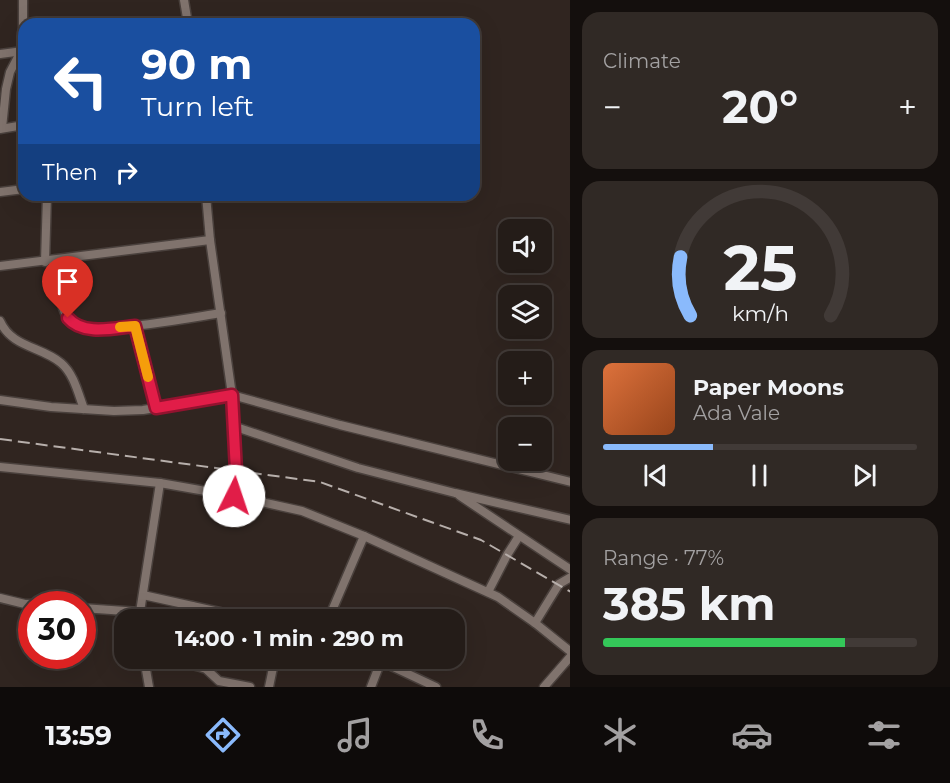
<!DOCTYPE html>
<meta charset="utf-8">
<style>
body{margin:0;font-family:Montserrat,sans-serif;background:#302925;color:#f1f3f6;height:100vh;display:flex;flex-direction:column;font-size:22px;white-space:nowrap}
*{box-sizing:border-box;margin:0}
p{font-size:20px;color:#a3a1a2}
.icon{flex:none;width:33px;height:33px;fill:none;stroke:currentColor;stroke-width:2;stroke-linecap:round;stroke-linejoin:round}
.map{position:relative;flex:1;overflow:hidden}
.side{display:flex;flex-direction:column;gap:12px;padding:12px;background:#140f0d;width:380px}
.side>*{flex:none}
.guide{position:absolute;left:18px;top:18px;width:462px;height:183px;border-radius:18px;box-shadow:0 6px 24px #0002,0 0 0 2px #413a37;background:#1a4fa0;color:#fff;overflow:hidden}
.buttons{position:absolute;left:498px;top:219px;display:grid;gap:12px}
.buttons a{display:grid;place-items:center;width:54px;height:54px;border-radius:12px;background:#241c18;box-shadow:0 6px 24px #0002,0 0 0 2px #413a37;font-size:30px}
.speed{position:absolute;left:18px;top:591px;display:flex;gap:12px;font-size:30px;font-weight:700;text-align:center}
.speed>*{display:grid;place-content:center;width:78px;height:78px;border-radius:50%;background:#241c18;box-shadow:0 6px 24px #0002,0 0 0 2px #413a37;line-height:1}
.speed .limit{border:9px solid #d22;background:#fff;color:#111}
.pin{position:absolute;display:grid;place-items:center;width:51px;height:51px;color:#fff;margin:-62px -26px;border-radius:50% 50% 50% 0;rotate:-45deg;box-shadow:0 0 6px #0007}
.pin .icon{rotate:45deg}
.me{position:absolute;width:66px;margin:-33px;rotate:4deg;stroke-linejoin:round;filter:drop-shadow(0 0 4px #0008)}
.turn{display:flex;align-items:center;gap:21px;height:126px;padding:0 24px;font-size:27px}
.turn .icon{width:78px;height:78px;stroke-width:2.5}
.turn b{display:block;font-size:42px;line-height:51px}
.then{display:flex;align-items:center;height:57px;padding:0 24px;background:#0003;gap:12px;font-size:22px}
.big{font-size:45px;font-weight:700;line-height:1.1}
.side .tile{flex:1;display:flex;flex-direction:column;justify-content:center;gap:9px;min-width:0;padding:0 21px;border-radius:18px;background:#302925}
.side .dial{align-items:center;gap:0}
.dial svg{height:156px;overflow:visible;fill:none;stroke:#413a37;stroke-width:7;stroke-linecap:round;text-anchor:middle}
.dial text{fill:#f1f3f6;stroke:none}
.song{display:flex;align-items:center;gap:18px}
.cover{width:72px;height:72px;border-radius:9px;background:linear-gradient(135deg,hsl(20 70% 55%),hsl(20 70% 35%))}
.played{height:6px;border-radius:3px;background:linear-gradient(90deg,#8abafc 35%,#413a37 35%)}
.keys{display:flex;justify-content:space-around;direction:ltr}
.heat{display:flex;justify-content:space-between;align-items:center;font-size:33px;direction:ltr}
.charge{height:9px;border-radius:4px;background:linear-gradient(90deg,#34c759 77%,#413a37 0)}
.trip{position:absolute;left:114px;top:609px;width:351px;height:60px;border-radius:18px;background:#241c18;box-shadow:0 6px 24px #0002,0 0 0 2px #413a37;font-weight:700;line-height:60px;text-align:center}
.menu{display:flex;height:96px;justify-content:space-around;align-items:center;background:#0e0b0a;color:#a3a1a2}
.menu .icon{width:42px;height:42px}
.menu .on{color:#8abafc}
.menu b{font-size:27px;color:#f1f3f6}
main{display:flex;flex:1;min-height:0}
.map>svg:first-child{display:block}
</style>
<main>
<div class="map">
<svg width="571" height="687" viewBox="0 0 571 687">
<rect width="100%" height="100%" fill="#302520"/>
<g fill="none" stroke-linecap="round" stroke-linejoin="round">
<g stroke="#4a413d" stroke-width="11">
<g id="minor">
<polyline points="184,0 188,24"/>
<polyline points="0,54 23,51"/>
<polyline points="2,128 6,89 10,72 21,51 23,35 23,0"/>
<polyline points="0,129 24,125"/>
<polyline points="0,192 24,189"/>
<polyline points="206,195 210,240 232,395 236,471 234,496"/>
<path d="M 58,260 L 63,308 C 66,317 72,325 81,328 C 90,331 100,329 109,328 C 147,326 184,319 221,313"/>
<polyline points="45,262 47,195"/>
<polyline points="0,266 210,240"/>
<path d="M 0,321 C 12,348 41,346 61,363 C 74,374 78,393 84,409"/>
<polyline points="135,326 156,408"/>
<polyline points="0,400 51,407 114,411 143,410 232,395 340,425 571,482"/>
<polyline points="233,426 358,468 455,493 571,520"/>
<polyline points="0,467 160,483 234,496 302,511 364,536 498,597 535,623 571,652"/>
<polyline points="460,496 571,570"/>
<polyline points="488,592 507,555 519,536"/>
<polyline points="143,595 256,620"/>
<polyline points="0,598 25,604 35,604"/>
<polyline points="82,608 140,612"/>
<polyline points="141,620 140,612 160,483"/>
<polyline points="190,620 192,606"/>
<polyline points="328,620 364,536"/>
<polyline points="535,623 559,584 571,577"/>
<polyline points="144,658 149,687"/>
<polyline points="374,658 436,687"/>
<polyline points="144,661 183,663 200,667 206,669 219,681 250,687"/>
<polyline points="269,687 275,658"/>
<polyline points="371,687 381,661"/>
<polyline points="544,687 571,656"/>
</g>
</g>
<use href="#minor" stroke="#80736d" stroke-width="8"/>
<polyline stroke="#b7afab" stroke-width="2" stroke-dasharray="12 6" stroke-linecap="butt" points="0,439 320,482 481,540 571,592"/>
</g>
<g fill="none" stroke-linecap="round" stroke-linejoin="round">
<g stroke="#92132f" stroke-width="15">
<path id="route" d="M 68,318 C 83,336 114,328 135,326 L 156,408 L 232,395 L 236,471 L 234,496"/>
</g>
<use href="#route" stroke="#e11d48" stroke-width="10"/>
<polyline stroke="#f59e0b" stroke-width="10" points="120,327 135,326 148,377"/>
</g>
</svg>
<div class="buttons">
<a><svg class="icon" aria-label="sound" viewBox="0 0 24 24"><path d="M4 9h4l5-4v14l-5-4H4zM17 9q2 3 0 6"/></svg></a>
<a><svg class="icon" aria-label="layers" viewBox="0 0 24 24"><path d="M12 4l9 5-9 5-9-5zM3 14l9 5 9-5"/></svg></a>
<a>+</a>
<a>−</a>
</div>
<div class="speed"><div class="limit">30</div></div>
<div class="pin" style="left:68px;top:318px;background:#d93025"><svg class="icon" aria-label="arrive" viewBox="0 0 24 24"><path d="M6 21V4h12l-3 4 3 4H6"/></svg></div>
<svg class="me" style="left:234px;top:496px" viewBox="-20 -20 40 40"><circle r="19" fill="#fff"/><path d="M0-13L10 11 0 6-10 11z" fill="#e11d48"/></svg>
<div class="trip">14:00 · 1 min · 290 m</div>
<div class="guide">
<div class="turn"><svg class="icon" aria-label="left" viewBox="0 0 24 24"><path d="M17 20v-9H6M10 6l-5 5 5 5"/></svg><div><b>90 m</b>Turn left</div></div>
<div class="then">Then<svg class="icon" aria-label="right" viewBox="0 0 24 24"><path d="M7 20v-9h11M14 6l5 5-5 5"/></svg></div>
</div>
</div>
<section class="side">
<div class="tile"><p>Climate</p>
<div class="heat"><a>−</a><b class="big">20°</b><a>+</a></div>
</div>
<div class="tile dial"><svg viewBox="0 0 100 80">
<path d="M14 69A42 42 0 1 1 86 69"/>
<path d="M14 69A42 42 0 0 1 9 39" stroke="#8abafc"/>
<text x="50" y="56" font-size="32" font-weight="700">25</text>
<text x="50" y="72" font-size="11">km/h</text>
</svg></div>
<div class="tile">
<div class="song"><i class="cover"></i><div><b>Paper Moons</b><p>Ada Vale</p></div></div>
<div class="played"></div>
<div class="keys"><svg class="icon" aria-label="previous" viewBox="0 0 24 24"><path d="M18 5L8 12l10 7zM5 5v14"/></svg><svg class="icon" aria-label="pause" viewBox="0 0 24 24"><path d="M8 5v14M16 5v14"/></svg><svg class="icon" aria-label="next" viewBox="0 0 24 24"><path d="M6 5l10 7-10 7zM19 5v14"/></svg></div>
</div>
<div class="tile"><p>Range · 77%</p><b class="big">385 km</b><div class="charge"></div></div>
</section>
</main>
<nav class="menu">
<b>13:59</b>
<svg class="icon on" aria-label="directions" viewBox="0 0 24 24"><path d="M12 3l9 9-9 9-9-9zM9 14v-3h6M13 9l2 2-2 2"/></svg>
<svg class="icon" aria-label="music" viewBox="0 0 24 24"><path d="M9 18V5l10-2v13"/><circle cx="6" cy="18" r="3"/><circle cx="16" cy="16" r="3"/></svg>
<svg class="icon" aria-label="phone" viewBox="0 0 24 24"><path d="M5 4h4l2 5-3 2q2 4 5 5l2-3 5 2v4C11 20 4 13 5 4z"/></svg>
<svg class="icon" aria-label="climate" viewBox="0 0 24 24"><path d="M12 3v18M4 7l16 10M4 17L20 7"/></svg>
<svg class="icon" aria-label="car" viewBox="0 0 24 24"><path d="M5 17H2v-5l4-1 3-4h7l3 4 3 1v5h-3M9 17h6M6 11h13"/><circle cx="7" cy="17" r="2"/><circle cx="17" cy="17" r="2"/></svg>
<svg class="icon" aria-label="filters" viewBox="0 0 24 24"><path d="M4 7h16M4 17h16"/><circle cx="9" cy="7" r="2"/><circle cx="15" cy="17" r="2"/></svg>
</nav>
